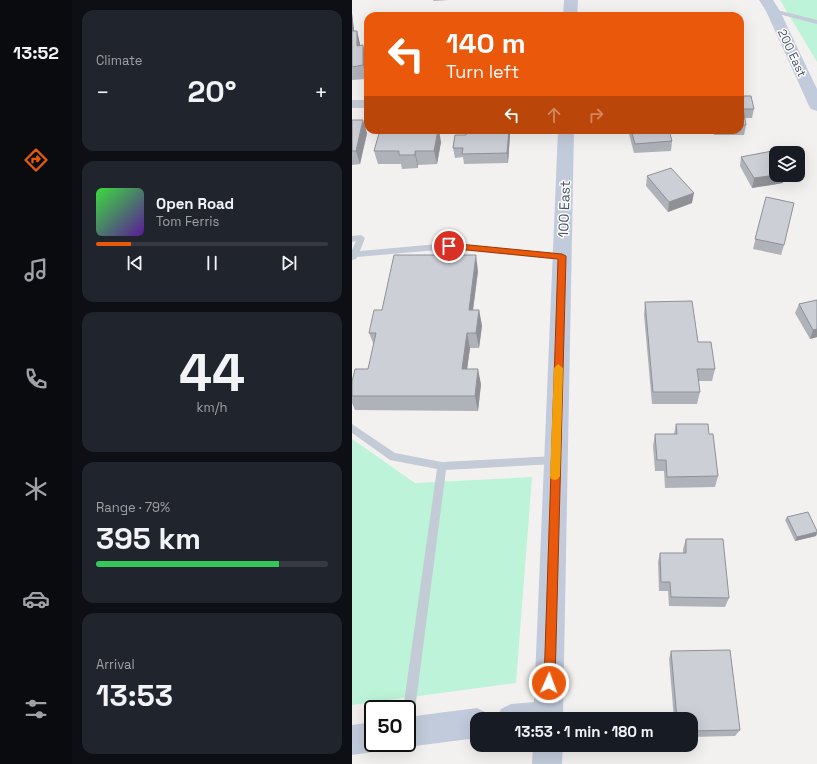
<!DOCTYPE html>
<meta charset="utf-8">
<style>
body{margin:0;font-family:"Space Grotesk",sans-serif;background:#20242c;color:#f1f3f6;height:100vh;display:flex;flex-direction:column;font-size:15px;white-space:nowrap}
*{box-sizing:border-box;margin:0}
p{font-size:13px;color:#9ea1a6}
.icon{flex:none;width:22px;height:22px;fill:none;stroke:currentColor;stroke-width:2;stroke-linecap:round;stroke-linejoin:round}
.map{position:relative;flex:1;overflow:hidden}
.side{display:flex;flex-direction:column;gap:10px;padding:10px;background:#0d0f14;width:280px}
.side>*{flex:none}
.banner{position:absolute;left:12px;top:12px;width:380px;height:122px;border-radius:12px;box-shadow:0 4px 16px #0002;background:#ea580c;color:#fff;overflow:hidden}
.controls{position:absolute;left:417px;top:146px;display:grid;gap:8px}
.controls a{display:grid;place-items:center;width:36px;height:36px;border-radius:8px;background:#171b24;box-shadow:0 4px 16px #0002;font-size:20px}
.speed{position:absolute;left:12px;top:700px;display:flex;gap:8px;font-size:20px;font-weight:700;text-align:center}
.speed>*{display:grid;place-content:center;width:52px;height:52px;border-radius:50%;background:#171b24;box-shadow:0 4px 16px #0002;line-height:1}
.speed .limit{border:2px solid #111;border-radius:6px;background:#fff;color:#111}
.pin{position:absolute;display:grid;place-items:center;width:34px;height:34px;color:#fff;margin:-17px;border:2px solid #fff;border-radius:50%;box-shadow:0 1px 4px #0007}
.me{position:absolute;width:44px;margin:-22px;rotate:2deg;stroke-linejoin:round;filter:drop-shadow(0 0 3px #0008)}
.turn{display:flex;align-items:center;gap:14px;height:84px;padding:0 16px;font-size:18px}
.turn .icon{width:52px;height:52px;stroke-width:2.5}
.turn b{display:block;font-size:28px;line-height:34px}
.lanes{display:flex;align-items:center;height:38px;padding:0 16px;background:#0003;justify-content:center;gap:20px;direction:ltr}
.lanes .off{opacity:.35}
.big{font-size:30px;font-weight:600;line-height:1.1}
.side .tile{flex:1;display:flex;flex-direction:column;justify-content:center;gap:6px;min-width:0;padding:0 14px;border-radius:12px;background:#20242c}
.side .dial{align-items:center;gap:0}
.dial b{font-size:52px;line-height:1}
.song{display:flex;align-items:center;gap:12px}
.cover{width:48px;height:48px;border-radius:6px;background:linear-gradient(135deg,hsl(120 70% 55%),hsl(270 70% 35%))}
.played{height:4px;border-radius:2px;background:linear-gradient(90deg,#ea580c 15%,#363941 15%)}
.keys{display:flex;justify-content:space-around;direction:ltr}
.heat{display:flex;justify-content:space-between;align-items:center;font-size:22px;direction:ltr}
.charge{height:6px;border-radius:3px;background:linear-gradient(90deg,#34c759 79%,#363941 0)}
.trip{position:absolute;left:118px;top:712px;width:228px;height:40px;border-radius:12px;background:#171b24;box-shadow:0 4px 16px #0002;font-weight:600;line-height:40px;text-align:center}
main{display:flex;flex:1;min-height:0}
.menu{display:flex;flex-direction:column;width:72px;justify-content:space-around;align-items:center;background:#090b0e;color:#9ea1a6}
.menu .icon{width:28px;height:28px}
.menu .active{color:#ea580c}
.menu b{font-size:18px;color:#f1f3f6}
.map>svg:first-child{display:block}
</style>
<main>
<nav class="menu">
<b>13:52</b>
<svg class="icon active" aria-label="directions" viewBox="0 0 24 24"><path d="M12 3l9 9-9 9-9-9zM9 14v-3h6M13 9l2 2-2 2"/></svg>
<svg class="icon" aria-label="music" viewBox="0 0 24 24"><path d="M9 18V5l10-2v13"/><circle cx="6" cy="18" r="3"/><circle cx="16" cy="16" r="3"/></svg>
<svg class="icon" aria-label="phone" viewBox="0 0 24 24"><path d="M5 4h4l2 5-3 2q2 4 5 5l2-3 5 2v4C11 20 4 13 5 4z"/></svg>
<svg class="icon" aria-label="climate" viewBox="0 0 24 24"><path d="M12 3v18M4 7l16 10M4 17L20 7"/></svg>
<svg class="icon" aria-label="car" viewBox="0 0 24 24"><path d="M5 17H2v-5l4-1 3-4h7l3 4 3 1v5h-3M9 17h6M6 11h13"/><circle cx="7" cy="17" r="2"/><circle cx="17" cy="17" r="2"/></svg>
<svg class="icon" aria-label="filters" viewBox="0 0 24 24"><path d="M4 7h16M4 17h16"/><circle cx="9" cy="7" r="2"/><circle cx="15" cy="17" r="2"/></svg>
</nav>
<section class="side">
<div class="tile"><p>Climate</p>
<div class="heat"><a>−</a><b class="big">20°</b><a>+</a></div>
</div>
<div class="tile">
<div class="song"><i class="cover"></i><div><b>Open Road</b><p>Tom Ferris</p></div></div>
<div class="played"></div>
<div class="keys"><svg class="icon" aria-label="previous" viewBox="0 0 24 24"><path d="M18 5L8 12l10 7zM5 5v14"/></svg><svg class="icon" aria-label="pause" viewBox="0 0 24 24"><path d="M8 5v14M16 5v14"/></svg><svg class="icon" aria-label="next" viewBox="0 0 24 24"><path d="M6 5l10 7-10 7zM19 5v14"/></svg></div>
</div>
<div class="tile dial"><b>44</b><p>km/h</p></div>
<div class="tile"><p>Range · 79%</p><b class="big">395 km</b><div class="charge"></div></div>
<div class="tile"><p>Arrival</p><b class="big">13:53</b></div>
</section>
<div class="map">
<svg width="465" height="764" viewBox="0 0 465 764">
<rect width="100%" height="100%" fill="#f3f1f0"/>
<g fill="#bdf3d8">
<polygon points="428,0 465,0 465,62"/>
<polygon points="0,439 63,483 180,477 164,683 0,705"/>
</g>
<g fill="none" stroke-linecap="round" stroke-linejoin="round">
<g fill="#c3cbd6" fill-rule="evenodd">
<polygon points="421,9 465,20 465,24 419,12 418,11"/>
<polygon points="9,235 13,238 8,251 97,243 210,254 214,257 210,260 97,249 5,257 4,259 0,260 0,250 4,241 0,242 0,236"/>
<polygon points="0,424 43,453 90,462 203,456 206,457 208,460 206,463 203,464 94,470 61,725 59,729 55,731 55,709 51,709 85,469 38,460 0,433"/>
</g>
<rect fill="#c3cbd6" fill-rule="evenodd" x="0" y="100" width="16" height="8"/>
<g fill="#c2cbdb" fill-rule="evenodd">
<polygon points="212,0 226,0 225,16 211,16"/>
<polygon points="407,0 421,0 428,11 465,89 465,111 459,109 457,106 414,11"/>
<polygon points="206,130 222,130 211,715 211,719 144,719 149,709 159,704 182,702"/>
<polygon points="125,708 135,713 138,719 125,719 125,738 55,747 46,743 55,743 55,717"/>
<polygon points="21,722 21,743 33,743 31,747 21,752 0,755 0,725"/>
<polygon points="181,745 211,745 210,764 180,764"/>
</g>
</g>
<g fill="#afb2b8">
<polygon points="81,0 97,0 82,1"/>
<polygon points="0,13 2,31 5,31 8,45 14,58 14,79 0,80"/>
<polygon points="388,96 402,109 400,118 393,118 394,125 392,135 362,135 361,130 388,130"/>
<polygon points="0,120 15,133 8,164 0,165"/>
<polygon points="276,130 317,130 320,141 319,151 282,153"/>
<polygon points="158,134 156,163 112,164 111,157 103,158 101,148"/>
<polygon points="89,142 85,164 66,165 66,168 50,169 49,164 26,164 22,151"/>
<polygon points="389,157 431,183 400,188 388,166"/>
<polygon points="295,176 340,203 316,212 294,186"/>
<polygon points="414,197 432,245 429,255 401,249"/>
<polygon points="126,271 121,310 127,310 130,326 127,348 118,348 115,369 129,384 126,411 3,410 0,403 0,382 16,369 22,345 17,333 30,310"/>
<polygon points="465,300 465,337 458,339 443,313 447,304"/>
<polygon points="293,302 346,342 363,369 360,381 346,381 348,392 345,404 300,404 292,315"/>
<polygon points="324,424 357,434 366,476 363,487 313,488 312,471 303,471 301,446 303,434 322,434"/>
<polygon points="435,517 465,531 465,534 464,536 443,541 433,520"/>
<polygon points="334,539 377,598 373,607 317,606 316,591 307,591 306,562 308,553 331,553 331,549"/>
<polygon points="319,651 388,730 383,736 339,737 339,719 322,719 317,659"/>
</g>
<g fill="#8f9196">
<polygon points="0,13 3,38 0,38"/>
<polygon points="5,31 8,44 8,59 5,46"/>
<polygon points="11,45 14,58 14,79 11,65"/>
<polygon points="11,120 15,133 8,164 4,151"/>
<polygon points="86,130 87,130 89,142 85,164 82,151"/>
<polygon points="157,130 158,134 156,163 155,153"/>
<polygon points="63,151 66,165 66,168 63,155"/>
<polygon points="424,175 433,175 431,183 400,188 402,178"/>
<polygon points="342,193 340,203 316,212 317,202"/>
<polygon points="124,255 126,271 119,325 117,310"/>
<polygon points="127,310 130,326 127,348 124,333"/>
<polygon points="465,329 465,337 458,339 461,330"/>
<polygon points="115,333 118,348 113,384 110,369"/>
<polygon points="126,369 129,384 126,411 123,396"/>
<polygon points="465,532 464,536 443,541 445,537"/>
</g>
<g fill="#cccfd6" stroke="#8f9196">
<polygon points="309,13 311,16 287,16 286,15"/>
<polygon points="0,31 5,31 5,46 11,45 11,65 0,67"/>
<polygon points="388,96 399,96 402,109 391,109 394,125 388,125"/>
<polygon points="0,120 11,120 4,151 0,151"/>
<polygon points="28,130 86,130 82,151 63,151 63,155 47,155 47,151 22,151"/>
<polygon points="115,130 157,130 155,153 110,154 111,148 101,148 103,135 114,135"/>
<polygon points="279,130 317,130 320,141 283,144"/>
<polygon points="420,151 424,158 424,175 402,178 389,157"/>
<polygon points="319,168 342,193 317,202 295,176"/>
<polygon points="414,197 442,203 432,245 403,239"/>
<polygon points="42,255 124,255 117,310 127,310 124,333 115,333 110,369 126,369 123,396 0,396 0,382 3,369 16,369 24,333 17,333 22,310 30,310"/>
<polygon points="465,300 465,329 461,330 447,304"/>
<polygon points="340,301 346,342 359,342 363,369 345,369 348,392 301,392 293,302"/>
<polygon points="324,424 356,424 357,434 361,434 366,476 315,477 314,460 305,460 303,434 325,434"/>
<polygon points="456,512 465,531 465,532 445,537 435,517"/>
<polygon points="334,539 371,539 377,598 319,597 318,582 309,582 308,553 334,553"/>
<polygon points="378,650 388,730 339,731 339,719 325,719 319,651"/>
</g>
<polygon fill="#ea580c" stroke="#983908" points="97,243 210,254 214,256 203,683 202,688 197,689 193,688 192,683 206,259 95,248 93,246"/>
<polygon fill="#f59e0b" points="206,364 211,368 208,476 206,479 203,480 199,479 198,476 202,368"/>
<g text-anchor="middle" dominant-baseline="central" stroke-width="3" stroke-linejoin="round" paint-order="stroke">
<g font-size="12" fill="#475160" stroke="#fff">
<text transform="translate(440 53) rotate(65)">200 East</text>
</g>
<g font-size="14" fill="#475160" stroke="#fff">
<text transform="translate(212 209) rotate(-88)">100 East</text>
</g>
</g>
</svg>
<div class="controls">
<a><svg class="icon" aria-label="layers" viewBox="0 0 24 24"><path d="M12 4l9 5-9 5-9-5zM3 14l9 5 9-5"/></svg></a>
</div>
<div class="speed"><div class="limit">50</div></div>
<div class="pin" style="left:97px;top:246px;background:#d93025"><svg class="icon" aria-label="arrive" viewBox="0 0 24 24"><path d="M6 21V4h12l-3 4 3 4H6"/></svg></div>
<svg class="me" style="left:197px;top:683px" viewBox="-20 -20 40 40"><circle r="17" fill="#ea580c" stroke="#fff" stroke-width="3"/><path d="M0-11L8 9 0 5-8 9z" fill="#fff"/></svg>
<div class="trip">13:53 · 1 min · 180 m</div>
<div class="banner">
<div class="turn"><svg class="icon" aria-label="left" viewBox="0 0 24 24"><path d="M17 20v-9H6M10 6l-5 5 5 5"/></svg><div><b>140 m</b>Turn left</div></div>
<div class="lanes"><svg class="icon" aria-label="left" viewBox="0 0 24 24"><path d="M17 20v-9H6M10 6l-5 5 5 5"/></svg><svg class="icon off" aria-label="ahead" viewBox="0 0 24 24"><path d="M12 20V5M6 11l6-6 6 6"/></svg><svg class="icon off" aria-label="right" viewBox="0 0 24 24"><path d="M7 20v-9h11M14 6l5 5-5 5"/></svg></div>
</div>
</div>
</main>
